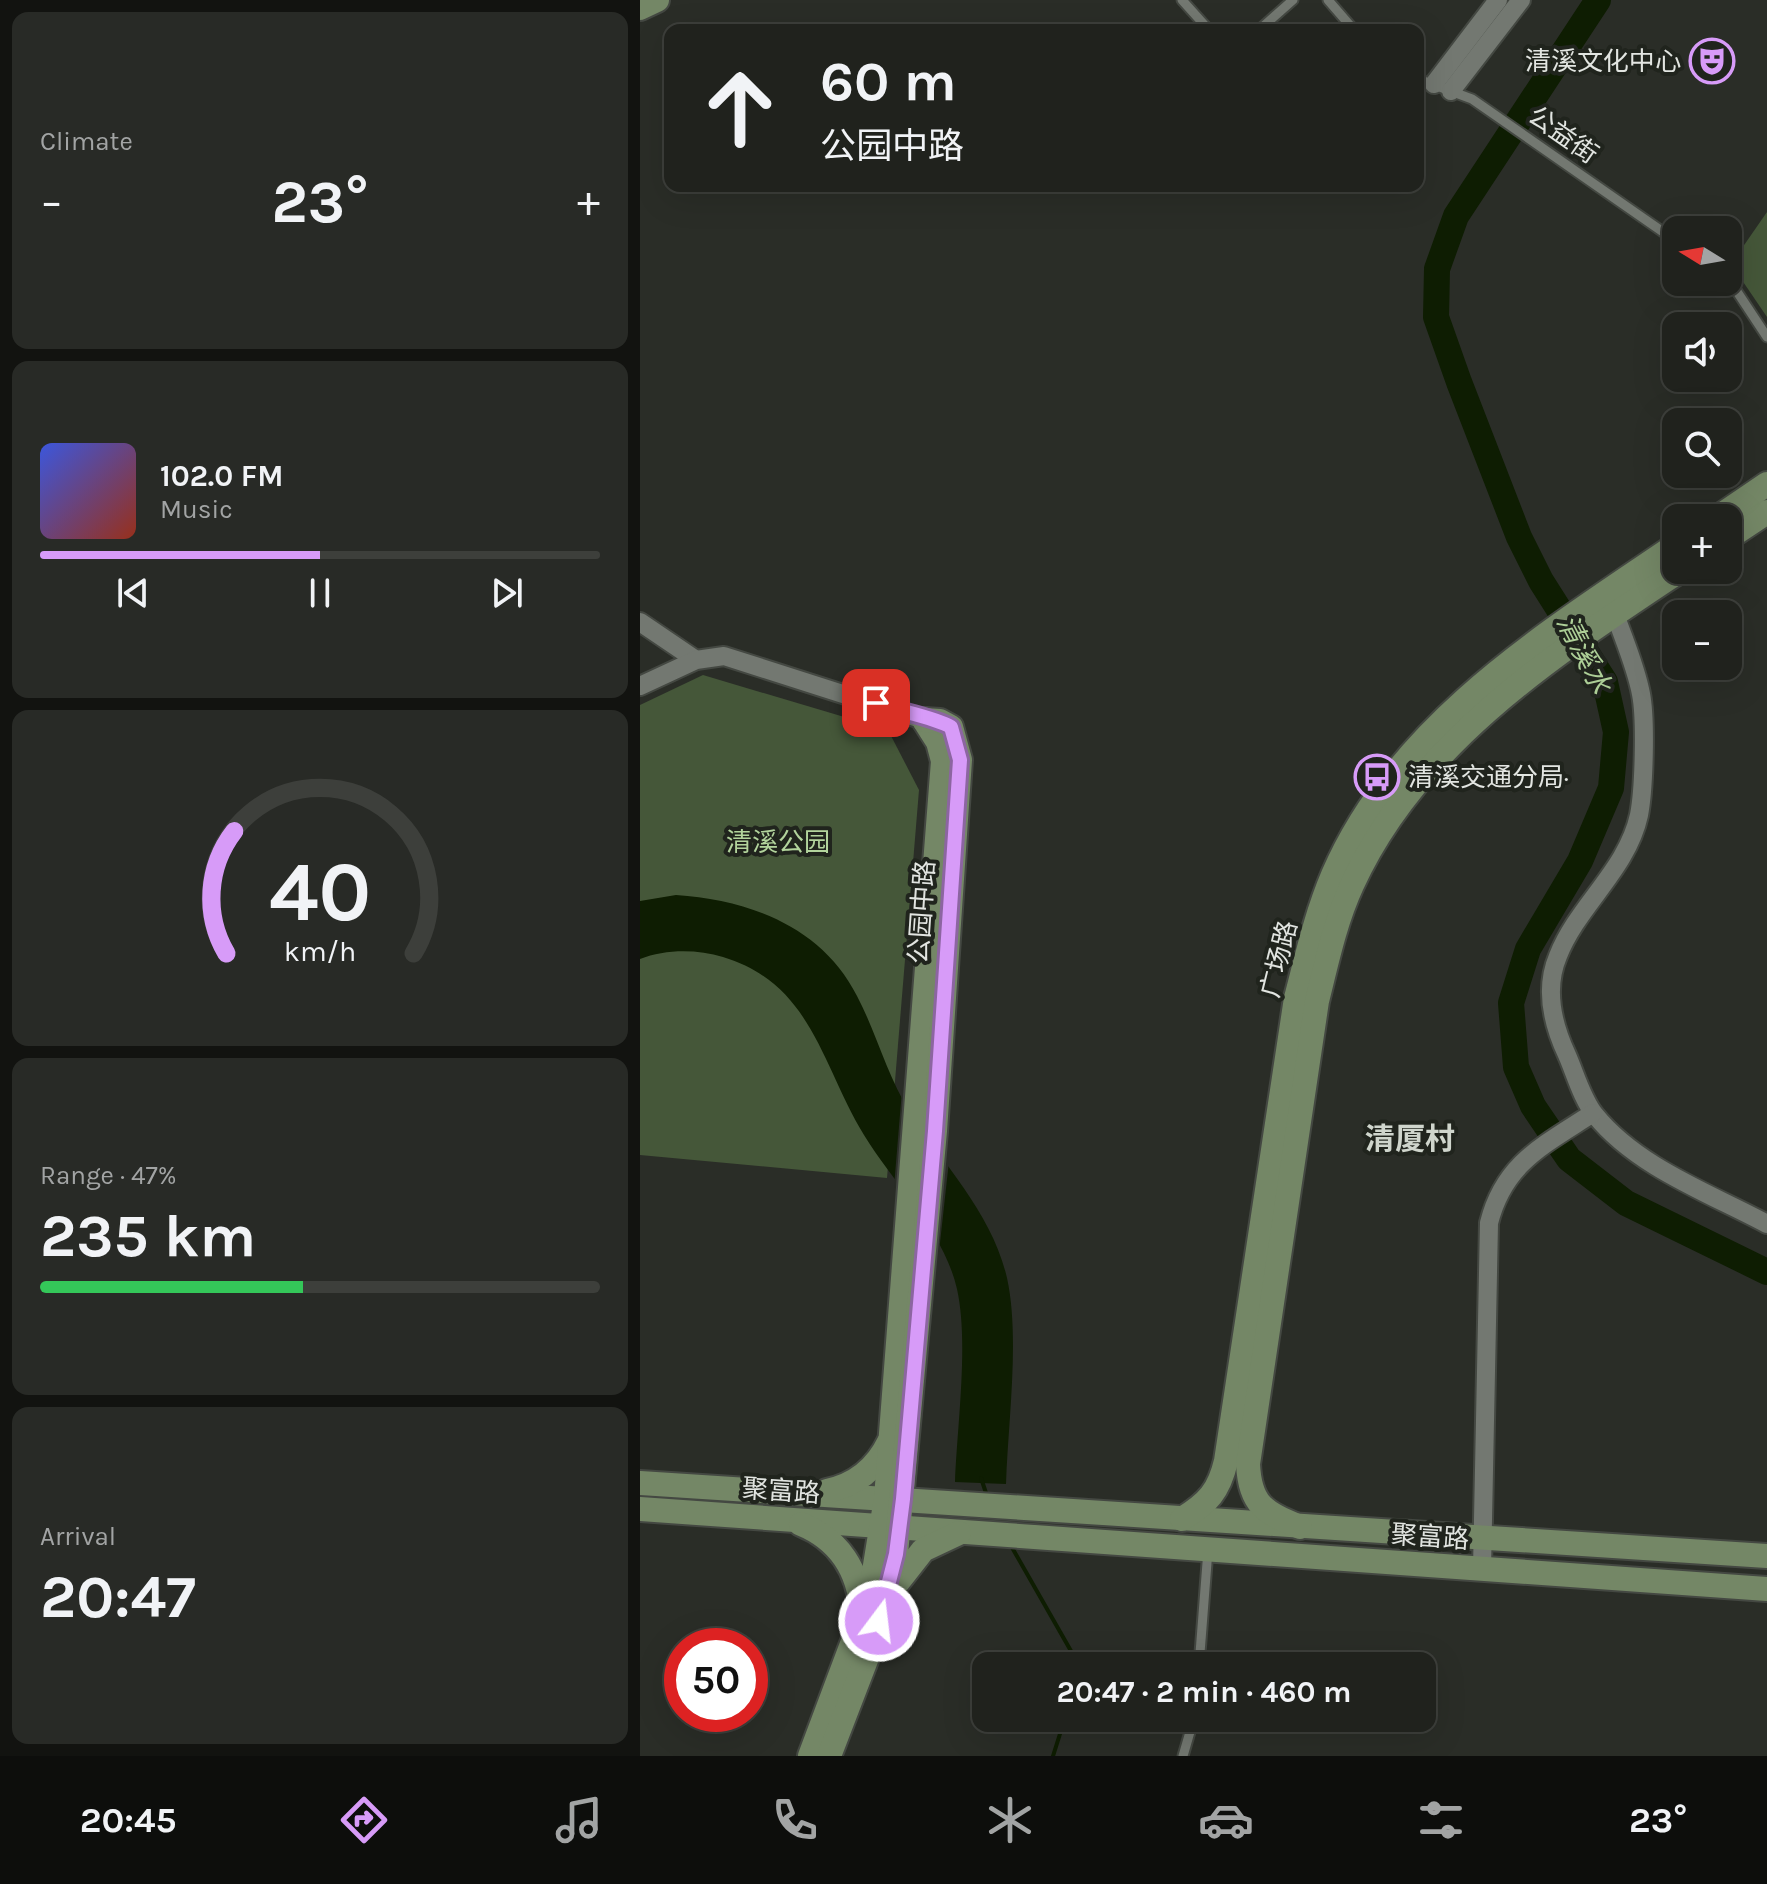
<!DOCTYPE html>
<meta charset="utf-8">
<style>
body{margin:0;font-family:Karla,"Noto Sans SC",sans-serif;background:#282a26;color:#f1f3f6;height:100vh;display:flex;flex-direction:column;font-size:30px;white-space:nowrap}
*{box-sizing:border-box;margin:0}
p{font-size:26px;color:#a2a4a4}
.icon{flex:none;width:44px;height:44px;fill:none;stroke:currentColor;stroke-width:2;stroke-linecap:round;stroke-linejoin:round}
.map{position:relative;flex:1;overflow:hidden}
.details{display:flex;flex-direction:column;gap:12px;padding:12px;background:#121310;width:640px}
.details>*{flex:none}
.banner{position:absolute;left:24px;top:24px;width:760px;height:168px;border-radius:16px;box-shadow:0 8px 32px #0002,0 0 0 2px #3d3f3b;background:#20221d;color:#f1f3f6;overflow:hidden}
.needle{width:52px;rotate:281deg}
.buttons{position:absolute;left:1022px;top:216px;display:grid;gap:16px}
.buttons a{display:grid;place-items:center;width:80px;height:80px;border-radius:16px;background:#20221d;box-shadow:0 8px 32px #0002,0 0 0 2px #3d3f3b;font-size:40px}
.speed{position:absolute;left:24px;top:1628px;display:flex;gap:16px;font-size:40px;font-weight:700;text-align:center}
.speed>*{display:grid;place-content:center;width:104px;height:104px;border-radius:50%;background:#20221d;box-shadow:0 8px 32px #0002,0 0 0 2px #3d3f3b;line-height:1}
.speed .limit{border:12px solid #d22;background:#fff;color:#111}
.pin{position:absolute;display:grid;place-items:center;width:68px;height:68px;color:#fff;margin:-34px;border-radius:16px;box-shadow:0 4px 12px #0006}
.me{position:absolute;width:88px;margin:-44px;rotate:15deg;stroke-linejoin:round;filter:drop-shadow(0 0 6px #0008)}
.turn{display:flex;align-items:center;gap:28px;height:168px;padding:0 24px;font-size:36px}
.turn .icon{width:104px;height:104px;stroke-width:2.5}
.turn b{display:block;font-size:56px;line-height:68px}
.big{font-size:60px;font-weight:700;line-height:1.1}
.details .widget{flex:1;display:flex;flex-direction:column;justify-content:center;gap:12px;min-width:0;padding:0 28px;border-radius:16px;background:#282a26}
.details .dial{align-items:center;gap:0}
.dial svg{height:208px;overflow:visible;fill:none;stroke:#3d3f3b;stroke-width:7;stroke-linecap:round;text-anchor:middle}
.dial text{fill:#f1f3f6;stroke:none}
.song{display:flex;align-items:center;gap:24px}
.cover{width:96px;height:96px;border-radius:12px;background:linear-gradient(135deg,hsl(230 70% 55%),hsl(10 70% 35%))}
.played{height:8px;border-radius:4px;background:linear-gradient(90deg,#d79bf8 50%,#3d3f3b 50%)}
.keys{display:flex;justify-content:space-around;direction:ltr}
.heat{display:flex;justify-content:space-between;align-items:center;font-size:44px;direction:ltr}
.charge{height:12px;border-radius:6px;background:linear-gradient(90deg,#34c759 47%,#3d3f3b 0)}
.trip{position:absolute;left:332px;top:1652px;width:464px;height:80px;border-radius:16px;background:#20221d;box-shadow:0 8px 32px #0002,0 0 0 2px #3d3f3b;font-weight:700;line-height:80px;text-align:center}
.dock{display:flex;height:128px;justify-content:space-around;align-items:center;background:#0d0e0c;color:#a2a4a4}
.dock .icon{width:56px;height:56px}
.dock .on{color:#d79bf8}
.dock b{font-size:36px;color:#f1f3f6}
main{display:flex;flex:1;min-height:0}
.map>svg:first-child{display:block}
</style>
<main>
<section class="details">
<div class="widget"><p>Climate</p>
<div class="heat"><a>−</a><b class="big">23°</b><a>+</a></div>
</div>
<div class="widget">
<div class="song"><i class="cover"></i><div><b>102.0 FM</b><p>Music</p></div></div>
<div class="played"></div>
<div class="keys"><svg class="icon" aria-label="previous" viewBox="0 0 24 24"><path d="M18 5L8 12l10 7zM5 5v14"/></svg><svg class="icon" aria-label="pause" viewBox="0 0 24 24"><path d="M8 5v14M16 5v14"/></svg><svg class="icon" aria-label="next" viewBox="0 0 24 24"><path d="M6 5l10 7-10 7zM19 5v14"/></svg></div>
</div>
<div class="widget dial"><svg viewBox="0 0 100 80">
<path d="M14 69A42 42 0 1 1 86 69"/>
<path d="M14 69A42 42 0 0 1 17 22" stroke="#d79bf8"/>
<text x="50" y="56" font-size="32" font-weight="700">40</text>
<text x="50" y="72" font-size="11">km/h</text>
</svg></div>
<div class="widget"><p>Range · 47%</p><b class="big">235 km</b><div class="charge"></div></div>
<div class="widget"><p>Arrival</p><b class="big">20:47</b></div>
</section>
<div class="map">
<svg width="1127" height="1756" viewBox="0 0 1127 1756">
<rect width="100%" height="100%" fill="#2a2d27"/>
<g fill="#455739">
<polygon points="1127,212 1127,317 1091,264"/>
<polygon points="63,675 248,730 279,790 247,1178 0,1155 0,705"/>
</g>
<path fill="#0e1d02" d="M 36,895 C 110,900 182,927 217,996 C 237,1034 247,1076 270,1112 C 305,1167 352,1213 367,1278 C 380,1337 368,1422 366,1484 L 315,1482 C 317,1426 329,1343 317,1289 C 303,1229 255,1186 224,1135 C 181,1064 172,984 83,957 C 57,949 25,949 0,959 L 0,901 Z"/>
<polygon fill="#2a2d27" points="262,1090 309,1161 299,1252 254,1187"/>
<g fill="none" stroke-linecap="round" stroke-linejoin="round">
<g stroke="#0e1d02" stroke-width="4">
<polyline points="341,1478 347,1496"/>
<polyline points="370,1544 431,1651 430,1666"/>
<polyline points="413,1756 425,1718"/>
</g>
<polyline stroke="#0e1d02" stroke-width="26" points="958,0 816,216 797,269 796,317 819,382 879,537 901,581 965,682 976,732 971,788 940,861 888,949 871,1003 876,1067 893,1106 929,1159 986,1203 1127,1272"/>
<g stroke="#444842" stroke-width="13">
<g id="lane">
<polyline points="542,0 569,30"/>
<polyline points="688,0 714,30"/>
<polyline points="619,30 653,0"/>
<polyline points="778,79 832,99 1036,241"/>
<polyline points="1088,278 1127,337"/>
<polyline points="559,1666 568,1550"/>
<polyline points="543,1756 554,1718"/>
</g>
</g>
<g stroke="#444842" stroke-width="22">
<g id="street">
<polyline points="794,84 858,0"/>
<polyline points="811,91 881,0"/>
<path d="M 975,614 C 984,640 996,667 1001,694 C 1006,720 1004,789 999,815 C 987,870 938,905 918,956 C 904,989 912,1023 927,1055 C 935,1073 942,1099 955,1115 C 997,1167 1069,1193 1127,1224"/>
<polyline points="0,622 56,660"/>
<polyline points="0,686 56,660 84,656 284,720"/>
<path d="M 842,1569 L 849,1223 C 864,1163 904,1145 953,1113"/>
</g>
</g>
<g stroke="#444842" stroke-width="28">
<g id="secondary">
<polyline points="0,8 17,0"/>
<polyline points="1077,518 1127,484"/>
<polyline points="1088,538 1127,512"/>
<polyline points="0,1483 1127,1556"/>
<path d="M 187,1491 C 216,1485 236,1469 249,1442"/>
<polyline points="0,1509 1127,1589"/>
<path d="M 542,1519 C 568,1503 579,1491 586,1461 L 656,998 C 667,956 676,915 693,875 C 758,724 905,634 1036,545"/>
<path d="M 161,1524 C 200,1540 219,1571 222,1612"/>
<path d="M 660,1527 C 624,1512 610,1505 608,1464 L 677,1001 C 687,961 695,922 712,885 C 777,742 915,654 1041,570"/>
<polyline points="254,1587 283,1550 319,1533"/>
<polyline points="170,1756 230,1596 246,1498 303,761 298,742 284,720"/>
<polyline points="189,1756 233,1642 256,1554 295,1131 320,760 311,727 300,721 284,720"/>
</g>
</g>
<use href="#lane" stroke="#737871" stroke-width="9"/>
<use href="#street" stroke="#737871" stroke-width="18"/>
<use href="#secondary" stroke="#748766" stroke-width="24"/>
</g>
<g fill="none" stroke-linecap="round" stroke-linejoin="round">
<g stroke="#8c65a1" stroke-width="20">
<path id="route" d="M 236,703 C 257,711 294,717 311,727 L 320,760 L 295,1131 L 263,1499 L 256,1554 L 239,1621"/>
</g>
<use href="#route" stroke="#d79bf8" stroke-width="14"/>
</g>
<defs>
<g id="theatre-ring" transform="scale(2.3)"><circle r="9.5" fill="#20241d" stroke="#d79bf8" stroke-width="1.5"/><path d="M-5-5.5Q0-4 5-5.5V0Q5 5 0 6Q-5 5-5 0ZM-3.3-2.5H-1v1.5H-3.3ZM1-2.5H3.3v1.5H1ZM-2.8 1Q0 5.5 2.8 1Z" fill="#d79bf8"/></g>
<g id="bus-ring" transform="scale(2.3)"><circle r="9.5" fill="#20241d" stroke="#d79bf8" stroke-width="1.5"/><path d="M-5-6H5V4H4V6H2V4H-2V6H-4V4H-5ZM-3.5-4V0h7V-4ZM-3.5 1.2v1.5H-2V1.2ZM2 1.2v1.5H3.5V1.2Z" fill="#d79bf8"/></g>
</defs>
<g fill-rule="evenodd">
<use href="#theatre-ring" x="1072" y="61"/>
<use href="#bus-ring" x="737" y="777"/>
</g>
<g text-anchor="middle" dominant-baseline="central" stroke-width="8" stroke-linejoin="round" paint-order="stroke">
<g font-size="26" fill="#e2e5e1" stroke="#20241d" text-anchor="end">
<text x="1041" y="61">清溪文化中心</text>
<text x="768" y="777" text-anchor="start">清溪交通分局·</text>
</g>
<g font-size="26" fill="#e2e5e1" stroke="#20241d">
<text transform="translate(923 135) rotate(35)">公益街</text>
<text transform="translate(282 912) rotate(-86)">公园中路</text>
<text transform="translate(639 959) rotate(-76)">广场路</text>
<text transform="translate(141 1491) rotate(4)">聚富路</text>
<text transform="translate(790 1537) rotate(4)">聚富路</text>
</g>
<g font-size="26" fill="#b2d49c" stroke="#20241d">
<text x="138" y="842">清溪公园</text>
</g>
<g font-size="28" font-style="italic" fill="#adcf97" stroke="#20241d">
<text transform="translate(944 654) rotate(63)">清溪水</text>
</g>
<g font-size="30" font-weight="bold" fill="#cfd5cc" stroke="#20241d">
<text x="770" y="1139">清厦村</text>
</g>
</g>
</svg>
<div class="buttons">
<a><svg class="needle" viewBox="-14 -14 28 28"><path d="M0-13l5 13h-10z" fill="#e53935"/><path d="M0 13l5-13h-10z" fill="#a2a4a4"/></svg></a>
<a><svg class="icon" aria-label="sound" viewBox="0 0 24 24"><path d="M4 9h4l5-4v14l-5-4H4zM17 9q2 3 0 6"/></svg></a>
<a><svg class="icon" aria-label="search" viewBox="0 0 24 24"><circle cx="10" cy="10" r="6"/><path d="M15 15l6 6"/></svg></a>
<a>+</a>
<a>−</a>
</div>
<div class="speed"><div class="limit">50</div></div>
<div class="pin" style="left:236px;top:703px;background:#d93025"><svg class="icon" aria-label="arrive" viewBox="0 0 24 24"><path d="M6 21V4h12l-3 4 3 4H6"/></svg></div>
<svg class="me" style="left:239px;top:1621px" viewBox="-20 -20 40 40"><circle r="17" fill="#d79bf8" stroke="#fff" stroke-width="3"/><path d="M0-11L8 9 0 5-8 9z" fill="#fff"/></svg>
<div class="trip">20:47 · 2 min · 460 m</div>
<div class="banner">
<div class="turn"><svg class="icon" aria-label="ahead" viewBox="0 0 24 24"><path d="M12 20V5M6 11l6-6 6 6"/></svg><div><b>60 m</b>公园中路</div></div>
</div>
</div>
</main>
<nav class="dock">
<b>20:45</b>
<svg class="icon on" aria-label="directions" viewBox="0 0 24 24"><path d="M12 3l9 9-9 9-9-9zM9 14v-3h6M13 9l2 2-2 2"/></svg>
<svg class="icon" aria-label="music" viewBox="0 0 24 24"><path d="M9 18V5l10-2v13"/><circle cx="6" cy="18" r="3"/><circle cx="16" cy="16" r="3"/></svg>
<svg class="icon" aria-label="phone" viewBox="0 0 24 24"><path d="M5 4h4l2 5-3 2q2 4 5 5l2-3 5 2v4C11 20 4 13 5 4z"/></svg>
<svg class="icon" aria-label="climate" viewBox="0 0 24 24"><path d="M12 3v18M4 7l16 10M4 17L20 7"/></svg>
<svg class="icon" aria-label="car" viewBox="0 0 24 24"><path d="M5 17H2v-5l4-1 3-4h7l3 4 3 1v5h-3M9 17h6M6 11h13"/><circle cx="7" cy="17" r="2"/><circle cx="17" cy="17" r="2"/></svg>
<svg class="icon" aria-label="filters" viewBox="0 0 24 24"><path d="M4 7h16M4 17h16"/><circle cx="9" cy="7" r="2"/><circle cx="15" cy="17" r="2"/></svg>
<b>23°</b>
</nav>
